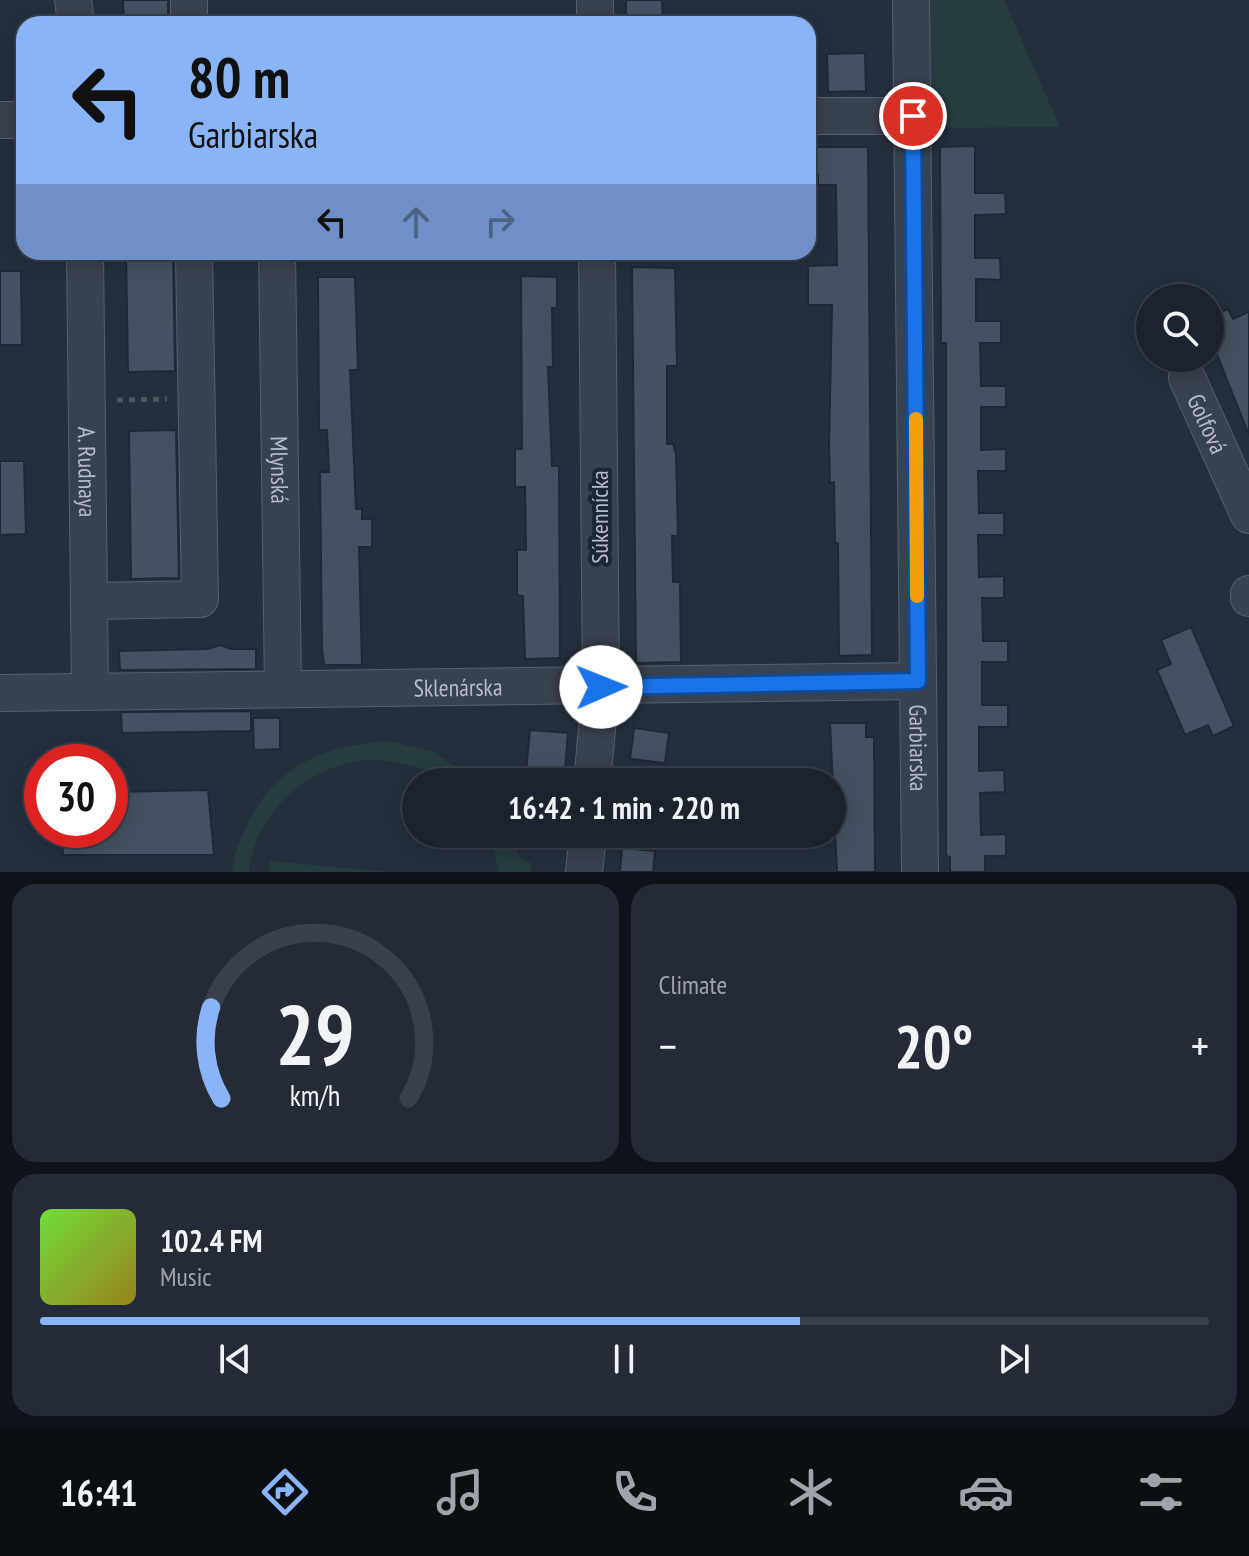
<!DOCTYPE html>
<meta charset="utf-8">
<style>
body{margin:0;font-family:"PT Sans Narrow",sans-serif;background:#242b36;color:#f1f3f6;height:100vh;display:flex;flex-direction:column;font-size:30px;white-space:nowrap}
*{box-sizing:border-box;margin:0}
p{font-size:26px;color:#a0a4aa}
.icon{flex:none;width:44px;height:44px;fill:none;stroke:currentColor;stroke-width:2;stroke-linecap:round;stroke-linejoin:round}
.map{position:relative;height:872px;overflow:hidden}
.side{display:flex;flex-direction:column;gap:12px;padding:12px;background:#0f1319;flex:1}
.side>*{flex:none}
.banner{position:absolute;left:16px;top:16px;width:800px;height:244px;border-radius:24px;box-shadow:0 4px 20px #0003,0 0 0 2px #39404a;background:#8ab4f8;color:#111;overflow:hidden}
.buttons{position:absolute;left:1136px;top:284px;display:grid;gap:16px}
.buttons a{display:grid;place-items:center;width:88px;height:88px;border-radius:50%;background:#1b232e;box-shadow:0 4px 20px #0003,0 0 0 2px #39404a;font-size:40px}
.speed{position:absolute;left:24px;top:744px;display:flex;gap:16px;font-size:40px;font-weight:700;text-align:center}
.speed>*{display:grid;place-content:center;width:104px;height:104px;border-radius:50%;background:#1b232e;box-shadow:0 4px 20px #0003,0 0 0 2px #39404a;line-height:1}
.speed .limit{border:12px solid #d22;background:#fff;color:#111}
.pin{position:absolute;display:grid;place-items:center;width:68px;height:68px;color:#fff;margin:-34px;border:4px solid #fff;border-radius:50%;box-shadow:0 2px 8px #0007}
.me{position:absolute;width:88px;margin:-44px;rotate:89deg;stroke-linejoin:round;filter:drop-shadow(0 0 6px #0008)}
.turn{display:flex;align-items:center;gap:28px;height:168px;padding:0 40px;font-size:36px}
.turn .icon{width:104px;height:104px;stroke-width:2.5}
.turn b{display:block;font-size:56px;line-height:68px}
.lanes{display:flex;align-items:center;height:76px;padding:0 40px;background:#0003;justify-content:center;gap:40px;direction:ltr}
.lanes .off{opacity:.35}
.big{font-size:60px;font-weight:700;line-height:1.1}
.side .widget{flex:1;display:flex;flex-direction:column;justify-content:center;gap:12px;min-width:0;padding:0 28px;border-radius:24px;background:#242b36}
.side .dial{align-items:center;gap:0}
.dial svg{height:208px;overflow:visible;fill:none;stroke:#39404a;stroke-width:7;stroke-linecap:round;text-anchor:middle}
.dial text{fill:#f1f3f6;stroke:none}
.song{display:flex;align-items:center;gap:24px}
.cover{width:96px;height:96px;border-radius:12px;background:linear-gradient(135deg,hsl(100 70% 55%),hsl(50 70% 35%))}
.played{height:8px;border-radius:4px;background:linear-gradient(90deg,#8ab4f8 65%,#39404a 65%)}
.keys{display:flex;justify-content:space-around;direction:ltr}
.heat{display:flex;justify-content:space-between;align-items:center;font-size:44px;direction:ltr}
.side .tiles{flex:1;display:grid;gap:12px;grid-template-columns:1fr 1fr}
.widget:last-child{grid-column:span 2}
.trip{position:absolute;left:402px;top:768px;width:444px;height:80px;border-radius:40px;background:#1b232e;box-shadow:0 4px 20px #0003,0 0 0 2px #39404a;font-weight:700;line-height:80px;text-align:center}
.dock{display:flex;height:128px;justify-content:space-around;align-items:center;background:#0b0e12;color:#a0a4aa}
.dock .icon{width:56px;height:56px}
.dock .selected{color:#8ab4f8}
.dock b{font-size:36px;color:#f1f3f6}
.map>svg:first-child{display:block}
</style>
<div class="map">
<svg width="1249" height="872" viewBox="0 0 1249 872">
<rect width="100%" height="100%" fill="#242f3e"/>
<g fill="#263c3f">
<polygon points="925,0 1004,0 1060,127 926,128"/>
<path d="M 389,741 L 434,752 L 475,782 C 466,782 453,784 444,782 C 437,780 431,772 424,770 C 415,766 403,764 394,762 C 326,749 255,805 249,872 L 232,872 C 233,856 240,840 247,825 C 275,765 326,745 389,741 Z"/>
<polygon points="488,834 510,834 518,855 532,864 531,872 499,872"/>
<polygon points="270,861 390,872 269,872"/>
</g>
<g fill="#455162" stroke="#1f2835" stroke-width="2">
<polygon points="123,0 168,0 168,24 124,24"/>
<polygon points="626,0 662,0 663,24 626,24"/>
<polygon points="865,53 866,91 828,92 827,54"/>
<polygon points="975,146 975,193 1005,193 1006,214 975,215 975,258 1000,258 1001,280 976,279 976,321 1001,321 1001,343 980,343 981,386 1006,386 1006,407 981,407 981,450 1006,449 1006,471 978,471 979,513 1004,513 1004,535 978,535 979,577 1004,576 1004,598 982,598 983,641 1008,641 1008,662 982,662 982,705 1008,705 1008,727 979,727 979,771 1004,770 1005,792 980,793 981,835 1006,834 1006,856 985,856 985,872 950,872 950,857 946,856 946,343 941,343 940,147"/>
<polygon points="817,147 868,147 872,655 839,656 838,543 835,543 834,482 830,483 829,446 832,305 808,305 808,266 837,265 836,185 818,185 818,175 811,175 808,169 808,159 817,153"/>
<polygon points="126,252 173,252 175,371 128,372"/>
<polygon points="632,267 675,268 677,366 667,366 667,444 673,444 676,454 678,536 672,536 673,582 680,582 681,662 636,663"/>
<polygon points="0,271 21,271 22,345 0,345"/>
<polygon points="521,276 557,277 557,308 552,308 553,367 548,367 552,466 559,466 560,658 525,659 523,596 517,595 517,550 526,550 525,487 515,487 515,449 522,449"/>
<polygon points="318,277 355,277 358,370 350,370 356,509 362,509 362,519 372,519 372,547 359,547 362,665 324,665 322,648 320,472 329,472 327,430 319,430"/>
<polygon points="1228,309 1233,319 1249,312 1249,435 1210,337 1210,317"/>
<polygon points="176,430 179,578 131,579 129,431"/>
<polygon points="0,461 24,461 26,534 0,535"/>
<polygon points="1191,627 1234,726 1213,736 1208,725 1185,735 1157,670 1171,664 1161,640"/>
<polygon points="220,645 231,649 256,649 256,669 120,670 119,651 207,649"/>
<polygon points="251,711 251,731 122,733 121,712"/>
<polygon points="253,718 280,718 280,749 254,750"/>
<polygon points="830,723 866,723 866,737 874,737 875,872 837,872"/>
<polygon points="634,728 669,733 665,763 630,759"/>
<polygon points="530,730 568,733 564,782 525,782"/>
<polygon points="208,790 214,855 63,855 62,830 110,830 110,792"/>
<polygon points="622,848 655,851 653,872 620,872"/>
</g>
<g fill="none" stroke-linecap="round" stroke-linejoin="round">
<g stroke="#565f6c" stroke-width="38">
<g id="minor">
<polyline points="73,0 76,24"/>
<polyline points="189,0 189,24"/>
<polyline points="595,0 595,24"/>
<path id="s1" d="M 911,0 L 920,872"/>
<polyline points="808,116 913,116"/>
<polyline points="0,120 24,120"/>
<path id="s2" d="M 85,252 L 90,692"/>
<path id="s3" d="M 277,252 L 283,688"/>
<path id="s4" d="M 1187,378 L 1249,515"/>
<polyline points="1249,594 1249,598"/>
<polyline points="89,601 200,599 194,252"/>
<path id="s5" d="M 0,693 L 918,681"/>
<polyline points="592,782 601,687 597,252"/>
<polyline points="584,872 588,834"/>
</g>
</g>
<polyline stroke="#44595c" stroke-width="5" stroke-dasharray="6 6" stroke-linecap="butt" points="117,400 167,399"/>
<use href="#minor" stroke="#38414e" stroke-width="36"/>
</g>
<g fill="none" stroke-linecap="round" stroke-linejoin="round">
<g stroke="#114b97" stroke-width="20">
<polyline id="route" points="601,687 918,681 913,116"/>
</g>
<use href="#route" stroke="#1a73e8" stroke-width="14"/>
<polyline stroke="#f59e0b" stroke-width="14" points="916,419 917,596"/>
</g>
<g text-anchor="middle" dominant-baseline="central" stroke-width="8" stroke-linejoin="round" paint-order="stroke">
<g font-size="24" fill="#b4bcc9" stroke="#1d2633">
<text stroke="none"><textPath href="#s4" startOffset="50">Golfová</textPath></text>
<text stroke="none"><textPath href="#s3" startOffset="218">Mlynská</textPath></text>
<text stroke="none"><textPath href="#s2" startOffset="220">A. Rudnaya</textPath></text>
<text transform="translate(599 517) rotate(-90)">Súkennícka</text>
<text stroke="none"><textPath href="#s5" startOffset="458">Sklenárska</textPath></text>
<text stroke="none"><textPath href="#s1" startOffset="748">Garbiarska</textPath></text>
</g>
</g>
</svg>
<div class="buttons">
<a><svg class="icon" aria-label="search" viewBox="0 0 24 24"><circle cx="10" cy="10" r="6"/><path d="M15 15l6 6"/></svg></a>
</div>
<div class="speed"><div class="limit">30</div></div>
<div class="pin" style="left:913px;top:116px;background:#d93025"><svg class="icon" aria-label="arrive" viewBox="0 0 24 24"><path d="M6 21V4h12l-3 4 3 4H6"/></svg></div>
<svg class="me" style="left:601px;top:687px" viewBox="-20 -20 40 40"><circle r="19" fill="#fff"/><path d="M0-13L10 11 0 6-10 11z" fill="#1a73e8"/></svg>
<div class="trip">16:42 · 1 min · 220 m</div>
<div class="banner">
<div class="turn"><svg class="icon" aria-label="left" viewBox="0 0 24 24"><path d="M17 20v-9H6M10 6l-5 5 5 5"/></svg><div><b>80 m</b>Garbiarska</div></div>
<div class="lanes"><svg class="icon" aria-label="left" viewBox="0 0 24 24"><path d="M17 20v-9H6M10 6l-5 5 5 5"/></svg><svg class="icon off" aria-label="ahead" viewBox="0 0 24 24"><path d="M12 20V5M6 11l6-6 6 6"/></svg><svg class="icon off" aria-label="right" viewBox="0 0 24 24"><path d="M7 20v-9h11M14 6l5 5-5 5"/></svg></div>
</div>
</div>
<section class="side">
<div class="tiles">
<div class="widget dial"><svg viewBox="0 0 100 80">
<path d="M14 69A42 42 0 1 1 86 69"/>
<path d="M14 69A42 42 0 0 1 10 34" stroke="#8ab4f8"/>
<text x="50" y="56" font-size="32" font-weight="700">29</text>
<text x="50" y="72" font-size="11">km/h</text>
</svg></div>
<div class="widget"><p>Climate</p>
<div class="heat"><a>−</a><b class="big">20°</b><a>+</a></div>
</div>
<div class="widget">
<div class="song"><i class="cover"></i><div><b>102.4 FM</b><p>Music</p></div></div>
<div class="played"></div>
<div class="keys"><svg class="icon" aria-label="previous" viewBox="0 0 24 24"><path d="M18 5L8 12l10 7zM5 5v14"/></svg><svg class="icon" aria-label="pause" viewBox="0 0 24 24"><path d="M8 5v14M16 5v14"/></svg><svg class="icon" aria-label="next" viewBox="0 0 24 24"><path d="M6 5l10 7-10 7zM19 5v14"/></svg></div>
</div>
</div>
</section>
<nav class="dock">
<b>16:41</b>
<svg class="icon selected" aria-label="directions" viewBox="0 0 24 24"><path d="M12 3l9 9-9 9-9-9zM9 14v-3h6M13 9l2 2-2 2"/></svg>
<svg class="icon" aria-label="music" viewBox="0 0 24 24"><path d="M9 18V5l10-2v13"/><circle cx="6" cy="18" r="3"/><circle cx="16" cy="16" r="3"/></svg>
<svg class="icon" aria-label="phone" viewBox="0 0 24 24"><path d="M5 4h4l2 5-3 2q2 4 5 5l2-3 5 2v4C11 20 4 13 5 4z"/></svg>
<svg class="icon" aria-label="climate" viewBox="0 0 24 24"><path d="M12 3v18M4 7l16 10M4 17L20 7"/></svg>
<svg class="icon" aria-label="car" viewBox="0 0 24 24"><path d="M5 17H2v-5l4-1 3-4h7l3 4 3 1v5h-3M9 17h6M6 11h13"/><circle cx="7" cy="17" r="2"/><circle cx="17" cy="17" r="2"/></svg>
<svg class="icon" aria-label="filters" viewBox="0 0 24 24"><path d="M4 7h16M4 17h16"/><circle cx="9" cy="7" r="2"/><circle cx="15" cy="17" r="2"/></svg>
</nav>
